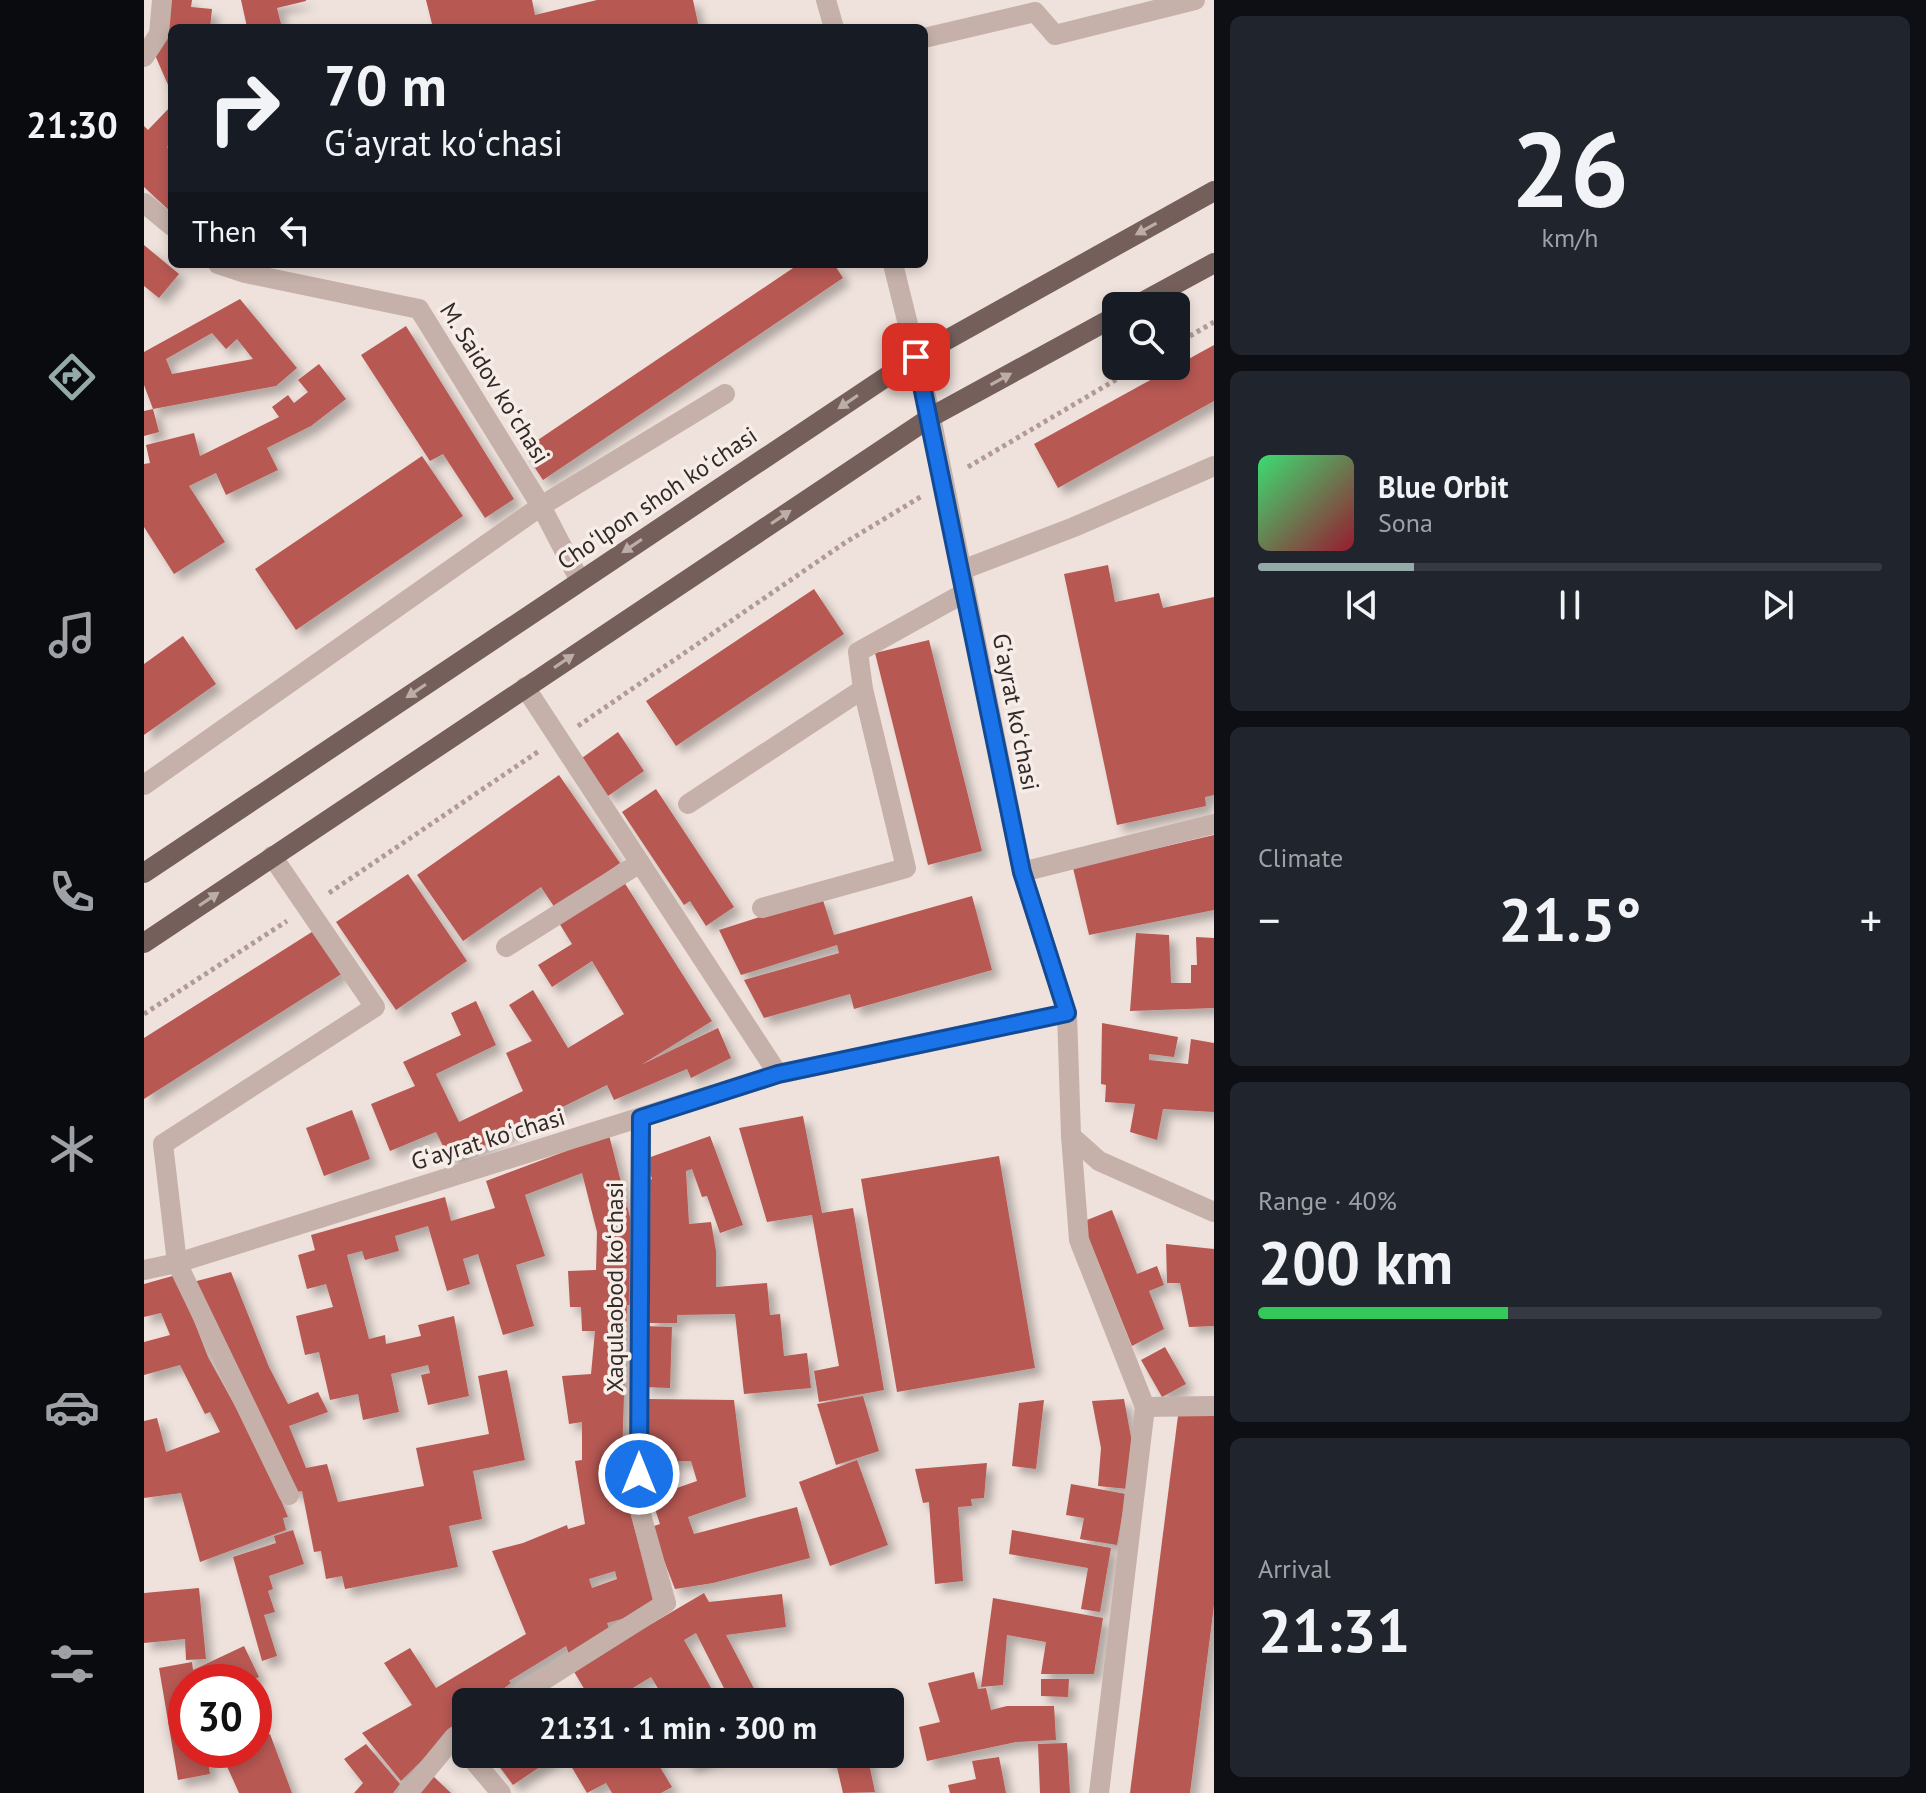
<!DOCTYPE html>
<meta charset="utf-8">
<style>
body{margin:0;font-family:"PT Sans",sans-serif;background:#20242c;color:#f1f3f6;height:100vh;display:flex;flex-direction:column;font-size:30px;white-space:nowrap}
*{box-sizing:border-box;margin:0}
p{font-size:26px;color:#9ea1a6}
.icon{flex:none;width:44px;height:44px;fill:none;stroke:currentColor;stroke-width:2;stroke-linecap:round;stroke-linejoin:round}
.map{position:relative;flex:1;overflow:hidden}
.details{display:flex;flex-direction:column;gap:16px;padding:16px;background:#0d0f14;width:712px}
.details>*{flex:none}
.top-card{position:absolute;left:24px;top:24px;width:760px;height:244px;border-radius:12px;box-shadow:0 4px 12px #0003;background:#171b24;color:#f1f3f6;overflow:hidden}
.controls{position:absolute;left:958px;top:292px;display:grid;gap:16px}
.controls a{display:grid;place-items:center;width:88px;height:88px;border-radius:12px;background:#171b24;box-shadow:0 4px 12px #0003;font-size:40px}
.speed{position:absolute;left:24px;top:1664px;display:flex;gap:16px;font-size:40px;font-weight:700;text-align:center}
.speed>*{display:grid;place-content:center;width:104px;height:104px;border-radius:50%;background:#171b24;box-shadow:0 4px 12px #0003;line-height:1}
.speed .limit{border:12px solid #d22;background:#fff;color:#111}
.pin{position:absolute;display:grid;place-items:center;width:68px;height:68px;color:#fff;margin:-34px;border-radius:16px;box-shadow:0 4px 12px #0006}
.me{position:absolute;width:88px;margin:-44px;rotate:0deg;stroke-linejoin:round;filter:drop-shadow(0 0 6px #0008)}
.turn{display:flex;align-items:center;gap:28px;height:168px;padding:0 24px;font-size:36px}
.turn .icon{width:104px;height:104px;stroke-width:2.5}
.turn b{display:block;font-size:56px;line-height:68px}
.then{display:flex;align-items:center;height:76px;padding:0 24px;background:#0003;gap:16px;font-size:30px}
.big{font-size:60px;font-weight:700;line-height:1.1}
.details .card{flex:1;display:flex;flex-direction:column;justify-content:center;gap:12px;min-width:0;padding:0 28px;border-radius:12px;background:#20242c}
.details .dial{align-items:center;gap:0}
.dial b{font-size:104px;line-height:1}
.song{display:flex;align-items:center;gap:24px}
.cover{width:96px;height:96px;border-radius:12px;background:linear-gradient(135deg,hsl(140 70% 55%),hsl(350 70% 35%))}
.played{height:8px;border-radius:4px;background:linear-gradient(90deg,#94aaa9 25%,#363941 25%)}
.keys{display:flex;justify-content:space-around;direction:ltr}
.heat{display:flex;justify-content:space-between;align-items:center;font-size:44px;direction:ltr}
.charge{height:12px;border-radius:6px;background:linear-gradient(90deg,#34c759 40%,#363941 0)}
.trip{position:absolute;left:308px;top:1688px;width:452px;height:80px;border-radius:12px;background:#171b24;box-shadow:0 4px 12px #0003;font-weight:700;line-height:80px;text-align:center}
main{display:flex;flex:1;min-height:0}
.menu{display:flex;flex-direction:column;width:144px;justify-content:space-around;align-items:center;background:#090b0e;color:#9ea1a6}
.menu .icon{width:56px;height:56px}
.menu .current{color:#94aaa9}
.menu b{font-size:36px;color:#f1f3f6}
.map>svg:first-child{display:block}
</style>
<main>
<nav class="menu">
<b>21:30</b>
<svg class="icon current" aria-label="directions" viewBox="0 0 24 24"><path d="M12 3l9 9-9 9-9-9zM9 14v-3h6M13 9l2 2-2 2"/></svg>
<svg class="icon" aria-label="music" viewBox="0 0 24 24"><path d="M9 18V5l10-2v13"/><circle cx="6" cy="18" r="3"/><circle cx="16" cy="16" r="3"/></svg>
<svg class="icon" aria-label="phone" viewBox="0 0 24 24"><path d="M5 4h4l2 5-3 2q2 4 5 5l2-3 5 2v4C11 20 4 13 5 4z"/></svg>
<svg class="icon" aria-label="climate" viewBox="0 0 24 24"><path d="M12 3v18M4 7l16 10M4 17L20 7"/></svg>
<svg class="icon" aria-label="car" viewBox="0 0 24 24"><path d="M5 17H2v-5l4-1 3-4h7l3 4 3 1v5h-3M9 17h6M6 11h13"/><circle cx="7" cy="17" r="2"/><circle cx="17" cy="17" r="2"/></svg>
<svg class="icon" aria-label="filters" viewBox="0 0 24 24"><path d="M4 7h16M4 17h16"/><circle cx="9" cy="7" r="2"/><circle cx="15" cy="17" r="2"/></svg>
</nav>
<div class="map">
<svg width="1070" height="1793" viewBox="0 0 1070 1793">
<defs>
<filter id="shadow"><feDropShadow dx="7" dy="7" stdDeviation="4" flood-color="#0004"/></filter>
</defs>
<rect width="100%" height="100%" fill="#efe2dc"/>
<g fill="#b75852" fill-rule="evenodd" filter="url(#shadow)">
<polygon points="23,0 48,0 47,7 68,9 66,28 28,28 28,94 11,55"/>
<polygon points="97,0 162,0 162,1 133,8 138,28 109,28 103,27"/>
<polygon points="282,0 388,0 391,15 453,0 549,0 555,28 502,28 501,25 488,28 289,28"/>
<polygon points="28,105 28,142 23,147 28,152 28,213 0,187 0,126 4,130"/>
<polygon points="0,245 35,274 15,298 0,286"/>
<polygon points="655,264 690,264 699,278 399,480 379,450"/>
<path d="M 96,299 L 153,368 L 132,386 L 9,409 L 0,385 L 0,352 ZM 68,333 L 82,349 L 93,339 L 109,359 L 28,374 L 22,359 Z"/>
<polygon points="262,326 370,499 341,518 299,454 286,461 217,355"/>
<polygon points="1070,345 1070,401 914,488 890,444"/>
<polygon points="175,364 202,399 167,426 123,448 134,470 82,495 72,473 45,486 81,542 30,574 0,527 0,464 6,463 2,445 50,433 56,456 135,417 128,407 144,395 150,403 164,392 154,380"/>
<polygon points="9,409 15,432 0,436 0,411"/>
<polygon points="278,456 319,516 152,630 111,569"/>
<polygon points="964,565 971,602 1015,593 1019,608 1070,597 1070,795 1061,797 1062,806 973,825 920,574"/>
<polygon points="670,589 700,634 532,746 502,701"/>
<polygon points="39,636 72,684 0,735 0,664"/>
<polygon points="785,640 838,851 784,865 731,653"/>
<polygon points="474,732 500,771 464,796 438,758"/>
<polygon points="415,775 476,863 411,908 397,887 319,941 273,875"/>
<polygon points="512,789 590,907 562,926 546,901 540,905 478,812"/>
<polygon points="1070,835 1070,910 945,935 929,868"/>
<polygon points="264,874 323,961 252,1010 192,922"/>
<polygon points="480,882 568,1021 497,1065 574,1028 587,1058 547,1078 543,1069 470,1100 463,1085 307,1162 292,1132 246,1151 227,1104 271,1086 259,1062 317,1035 307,1013 332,1001 352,1045 292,1074 315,1122 379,1091 362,1053 388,1041 365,1005 389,990 424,1048 480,1014 448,961 408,987 394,965 428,944 415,923"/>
<polygon points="828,896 848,970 710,1009 706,994 620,1018 600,980 695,953 693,945 597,975 575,930 678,897 690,935"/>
<polygon points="171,930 199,973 0,1099 0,1038"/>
<polygon points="992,933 1025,935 1027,983 1047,983 1047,965 1053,965 1052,937 1070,938 1070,1008 986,1011"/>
<polygon points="958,1023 1034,1037 1030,1057 1005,1054 1005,1060 1044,1064 1047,1039 1070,1043 1070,1112 1019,1109 1013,1140 986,1132 991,1104 961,1102 962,1085 957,1084"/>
<polygon points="208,1110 226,1159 180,1176 162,1128"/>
<polygon points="659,1116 678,1213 709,1208 740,1390 675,1402 670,1371 695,1366 668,1215 623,1222 595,1128"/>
<path d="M 465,1135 L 488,1225 L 491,1305 L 483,1305 L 478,1456 L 486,1511 L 509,1601 L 485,1617 L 463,1623 L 466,1631 L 425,1654 L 422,1646 L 365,1681 L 367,1683 L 342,1702 L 322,1702 L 322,1717 L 257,1781 L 218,1733 L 268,1705 L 240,1663 L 266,1648 L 292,1688 L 382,1634 L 348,1551 L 379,1543 L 423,1525 L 424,1529 L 441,1524 L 431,1461 L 438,1460 L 438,1422 L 425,1424 L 418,1376 L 447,1374 L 451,1331 L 438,1331 L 437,1307 L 426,1307 L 424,1271 L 452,1270 L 453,1232 L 438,1173 L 381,1195 L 401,1256 L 372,1265 L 390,1326 L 359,1335 L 334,1254 L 319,1259 L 326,1284 L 303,1291 L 284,1226 L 251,1236 L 255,1251 L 221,1260 L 218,1251 L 203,1255 L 225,1339 L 241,1335 L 242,1344 L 277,1336 L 274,1325 L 310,1316 L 325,1396 L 284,1405 L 277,1375 L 286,1373 L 284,1365 L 247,1374 L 255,1412 L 219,1420 L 214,1394 L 186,1400 L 175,1352 L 161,1355 L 152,1316 L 189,1307 L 182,1284 L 163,1289 L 154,1255 L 171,1250 L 167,1235 L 301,1197 L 307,1221 L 351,1208 L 342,1181 ZM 471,1571 L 473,1579 L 448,1588 L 445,1579 Z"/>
<polygon points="566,1136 599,1225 576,1233 563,1196 558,1197 548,1169 542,1171 545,1224 567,1222 572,1251 572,1287 623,1283 626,1315 636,1314 640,1356 663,1353 667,1388 600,1394 591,1314 533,1315 533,1323 505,1323 502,1181 508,1179 501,1159"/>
<polygon points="855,1156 891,1368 753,1392 717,1179"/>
<polygon points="968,1210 993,1274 1013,1266 1020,1285 1005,1291 1020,1329 988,1346 938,1222"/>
<polygon points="1022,1244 1070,1249 1070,1326 1045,1327 1036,1283 1023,1283"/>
<polygon points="87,1272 125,1367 144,1404 174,1392 184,1412 145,1426 162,1468 183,1464 194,1502 280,1486 272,1448 345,1434 334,1376 363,1370 381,1460 329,1471 338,1519 305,1526 314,1567 201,1589 198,1576 182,1579 177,1551 170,1552 158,1491 148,1493 49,1282"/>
<polygon points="32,1275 64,1357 117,1453 144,1517 139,1518 142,1530 56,1562 37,1493 0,1498 0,1421 13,1418 22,1452 76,1432 66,1412 61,1414 36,1365 0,1375 0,1342 26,1335 17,1313 0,1317 0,1284"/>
<polygon points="500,1326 528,1327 526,1388 499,1387"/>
<polygon points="1021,1347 1042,1384 1018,1397 997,1360"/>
<polygon points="719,1396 735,1451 692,1465 673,1404"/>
<polygon points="504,1399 590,1400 602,1497 544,1517 550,1534 653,1507 666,1558 569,1583 531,1589 507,1527 516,1524 507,1497 553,1481 547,1461 504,1461"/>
<polygon points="980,1399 989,1448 984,1489 954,1486 957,1448 948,1401"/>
<polygon points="900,1400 892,1469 868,1466 875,1403"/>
<polygon points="1035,1408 1070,1413 1070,1605 1046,1793 986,1793"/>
<polygon points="713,1460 744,1545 686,1566 655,1482"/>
<polygon points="843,1463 840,1498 827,1499 828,1506 814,1507 819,1581 791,1584 785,1502 779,1503 771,1469"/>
<polygon points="927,1484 982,1494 973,1545 936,1539 940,1518 922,1515"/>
<polygon points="149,1530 160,1564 125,1576 129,1589 124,1591 131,1612 120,1615 133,1656 118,1661 89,1557 132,1543 130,1536"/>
<polygon points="868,1530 967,1548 956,1612 937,1609 944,1568 865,1554"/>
<polygon points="55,1588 62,1659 42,1660 41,1639 0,1643 0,1593"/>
<polygon points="560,1593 565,1602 638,1594 642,1627 582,1635 615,1698 608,1702 587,1702 552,1633 540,1640 575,1702 501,1702 499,1699 515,1690 507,1677 474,1697 477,1702 448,1702 429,1670"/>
<polygon points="849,1598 959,1618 950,1674 897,1674 902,1642 863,1635 859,1685 837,1687"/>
<polygon points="100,1646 115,1677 104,1682 42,1682 42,1750 62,1750 66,1774 34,1780 15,1668 48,1662 49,1670"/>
<polygon points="830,1672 834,1689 842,1688 847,1710 863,1706 910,1706 912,1740 872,1742 783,1761 775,1727 796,1722 784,1683"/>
<polygon points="897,1679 925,1679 924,1697 897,1696"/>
<polygon points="710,1691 712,1702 669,1702 669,1699"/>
<polygon points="126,1734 148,1793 95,1793 77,1753 110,1750 110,1740"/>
<polygon points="923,1743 926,1793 896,1793 894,1744"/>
<polygon points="222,1744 256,1784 249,1793 210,1793 219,1783 200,1759"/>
<polygon points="346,1754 415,1754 369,1785"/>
<polygon points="420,1754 508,1754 528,1787 517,1793 468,1793 462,1783 443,1793"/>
<polygon points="540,1754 576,1754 546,1766"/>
<polygon points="680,1754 723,1754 731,1792 699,1793 692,1763 683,1765"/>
<polygon points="855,1757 862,1793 806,1793 804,1785 832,1779 828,1761"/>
<polygon points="288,1775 307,1793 273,1793"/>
</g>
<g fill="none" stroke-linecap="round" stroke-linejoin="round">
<g stroke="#b19b94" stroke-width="5" stroke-dasharray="4 4" stroke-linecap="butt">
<polyline points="1032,344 1070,322"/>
<polyline points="824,467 995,366"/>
<polyline points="434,726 702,542 778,496"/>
<polyline points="185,893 395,751"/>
<polyline points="0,1014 143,921"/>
</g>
<g stroke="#c5b1a9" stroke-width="20">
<polyline points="682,0 690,28"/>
<polyline points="780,38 891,12 911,35 1051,0"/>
<polyline points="0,57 15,34 18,0"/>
<polyline points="0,203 28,226"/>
<polyline points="74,264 101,273 275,309 397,506 436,581"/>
<polyline points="749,264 787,417 878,872 923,1013 927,1136 955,1161 1070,1212"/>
<polyline points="818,570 930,527 1070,466"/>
<polyline points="381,687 634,1074"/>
<polyline points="0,785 397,506 581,394"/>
<polyline points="544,804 719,689 714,652 822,592"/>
<polyline points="878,872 1070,824"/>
<polyline points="618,908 762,868 719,689"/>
<polyline points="362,947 496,863"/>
<polyline points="927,1136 935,1240 1001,1407 955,1793"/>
<polyline points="0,1270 33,1263 19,1144 231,1007 128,856"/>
<polyline points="1001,1407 1070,1406"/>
<polyline points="145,1495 33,1263 634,1074 923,1013"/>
<polyline points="365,1702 522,1603 494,1504 497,1118"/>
<polyline points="324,1754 357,1793"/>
<polyline points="264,1793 310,1737 322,1729"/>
</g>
<g stroke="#745f5b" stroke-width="20">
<polyline points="991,306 1070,263"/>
<polyline points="0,873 772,357 1070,191"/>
<polyline points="0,943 787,417 972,316"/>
</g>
</g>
<defs><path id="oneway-solid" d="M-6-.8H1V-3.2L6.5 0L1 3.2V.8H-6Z" transform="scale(2)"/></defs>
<g fill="#bcada9">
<use href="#oneway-solid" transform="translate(1002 229) rotate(151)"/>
<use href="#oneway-solid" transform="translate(857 379) rotate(-29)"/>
<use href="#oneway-solid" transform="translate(704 402) rotate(146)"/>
<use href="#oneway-solid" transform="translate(637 517) rotate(-34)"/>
<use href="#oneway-solid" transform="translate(488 546) rotate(146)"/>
<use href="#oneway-solid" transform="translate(420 661) rotate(-34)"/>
<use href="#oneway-solid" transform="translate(272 691) rotate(146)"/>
<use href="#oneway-solid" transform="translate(65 899) rotate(-34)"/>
</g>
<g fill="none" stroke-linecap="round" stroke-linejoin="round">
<g stroke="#114b97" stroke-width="20">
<polyline id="route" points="495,1474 497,1118 634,1074 923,1013 878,872 772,357"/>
</g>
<use href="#route" stroke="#1a73e8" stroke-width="14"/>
</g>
<g text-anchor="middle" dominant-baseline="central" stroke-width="7" stroke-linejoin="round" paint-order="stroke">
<g font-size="24" fill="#332a28" stroke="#f7ede8">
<text transform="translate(351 383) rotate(58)">M. Saidov koʻchasi</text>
<text transform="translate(513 498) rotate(-34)">Choʻlpon shoh koʻchasi</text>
<text transform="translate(872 712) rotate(79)">Gʻayrat koʻchasi</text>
<text transform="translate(344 1139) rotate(-17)">Gʻayrat koʻchasi</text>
<text transform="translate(470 1287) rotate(-90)">Xaqulaobod koʻchasi</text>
</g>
</g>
</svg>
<div class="controls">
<a><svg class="icon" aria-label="search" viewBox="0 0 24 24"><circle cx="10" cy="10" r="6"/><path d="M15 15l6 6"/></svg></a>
</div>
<div class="speed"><div class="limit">30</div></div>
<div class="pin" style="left:772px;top:357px;background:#d93025"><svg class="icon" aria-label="arrive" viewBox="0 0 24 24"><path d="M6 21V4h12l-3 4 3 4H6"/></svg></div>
<svg class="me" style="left:495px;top:1474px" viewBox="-20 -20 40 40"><circle r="17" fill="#1a73e8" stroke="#fff" stroke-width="3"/><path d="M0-11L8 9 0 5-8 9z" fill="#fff"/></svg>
<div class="trip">21:31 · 1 min · 300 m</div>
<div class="top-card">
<div class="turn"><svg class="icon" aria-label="right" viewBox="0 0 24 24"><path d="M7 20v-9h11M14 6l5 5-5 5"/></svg><div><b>70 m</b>Gʻayrat koʻchasi</div></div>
<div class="then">Then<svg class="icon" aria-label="left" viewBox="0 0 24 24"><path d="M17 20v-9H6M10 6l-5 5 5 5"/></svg></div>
</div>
</div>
<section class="details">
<div class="card dial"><b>26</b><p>km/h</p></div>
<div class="card">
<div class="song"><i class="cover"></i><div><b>Blue Orbit</b><p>Sona</p></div></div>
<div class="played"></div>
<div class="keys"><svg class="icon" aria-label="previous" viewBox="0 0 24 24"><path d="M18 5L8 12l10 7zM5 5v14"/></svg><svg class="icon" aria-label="pause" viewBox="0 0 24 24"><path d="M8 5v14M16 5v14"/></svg><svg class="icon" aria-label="next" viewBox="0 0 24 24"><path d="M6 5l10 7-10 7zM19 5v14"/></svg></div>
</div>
<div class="card"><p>Climate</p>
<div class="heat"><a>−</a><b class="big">21.5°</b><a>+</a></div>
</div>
<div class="card"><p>Range · 40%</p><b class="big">200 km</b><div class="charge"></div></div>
<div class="card"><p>Arrival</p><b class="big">21:31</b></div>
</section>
</main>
